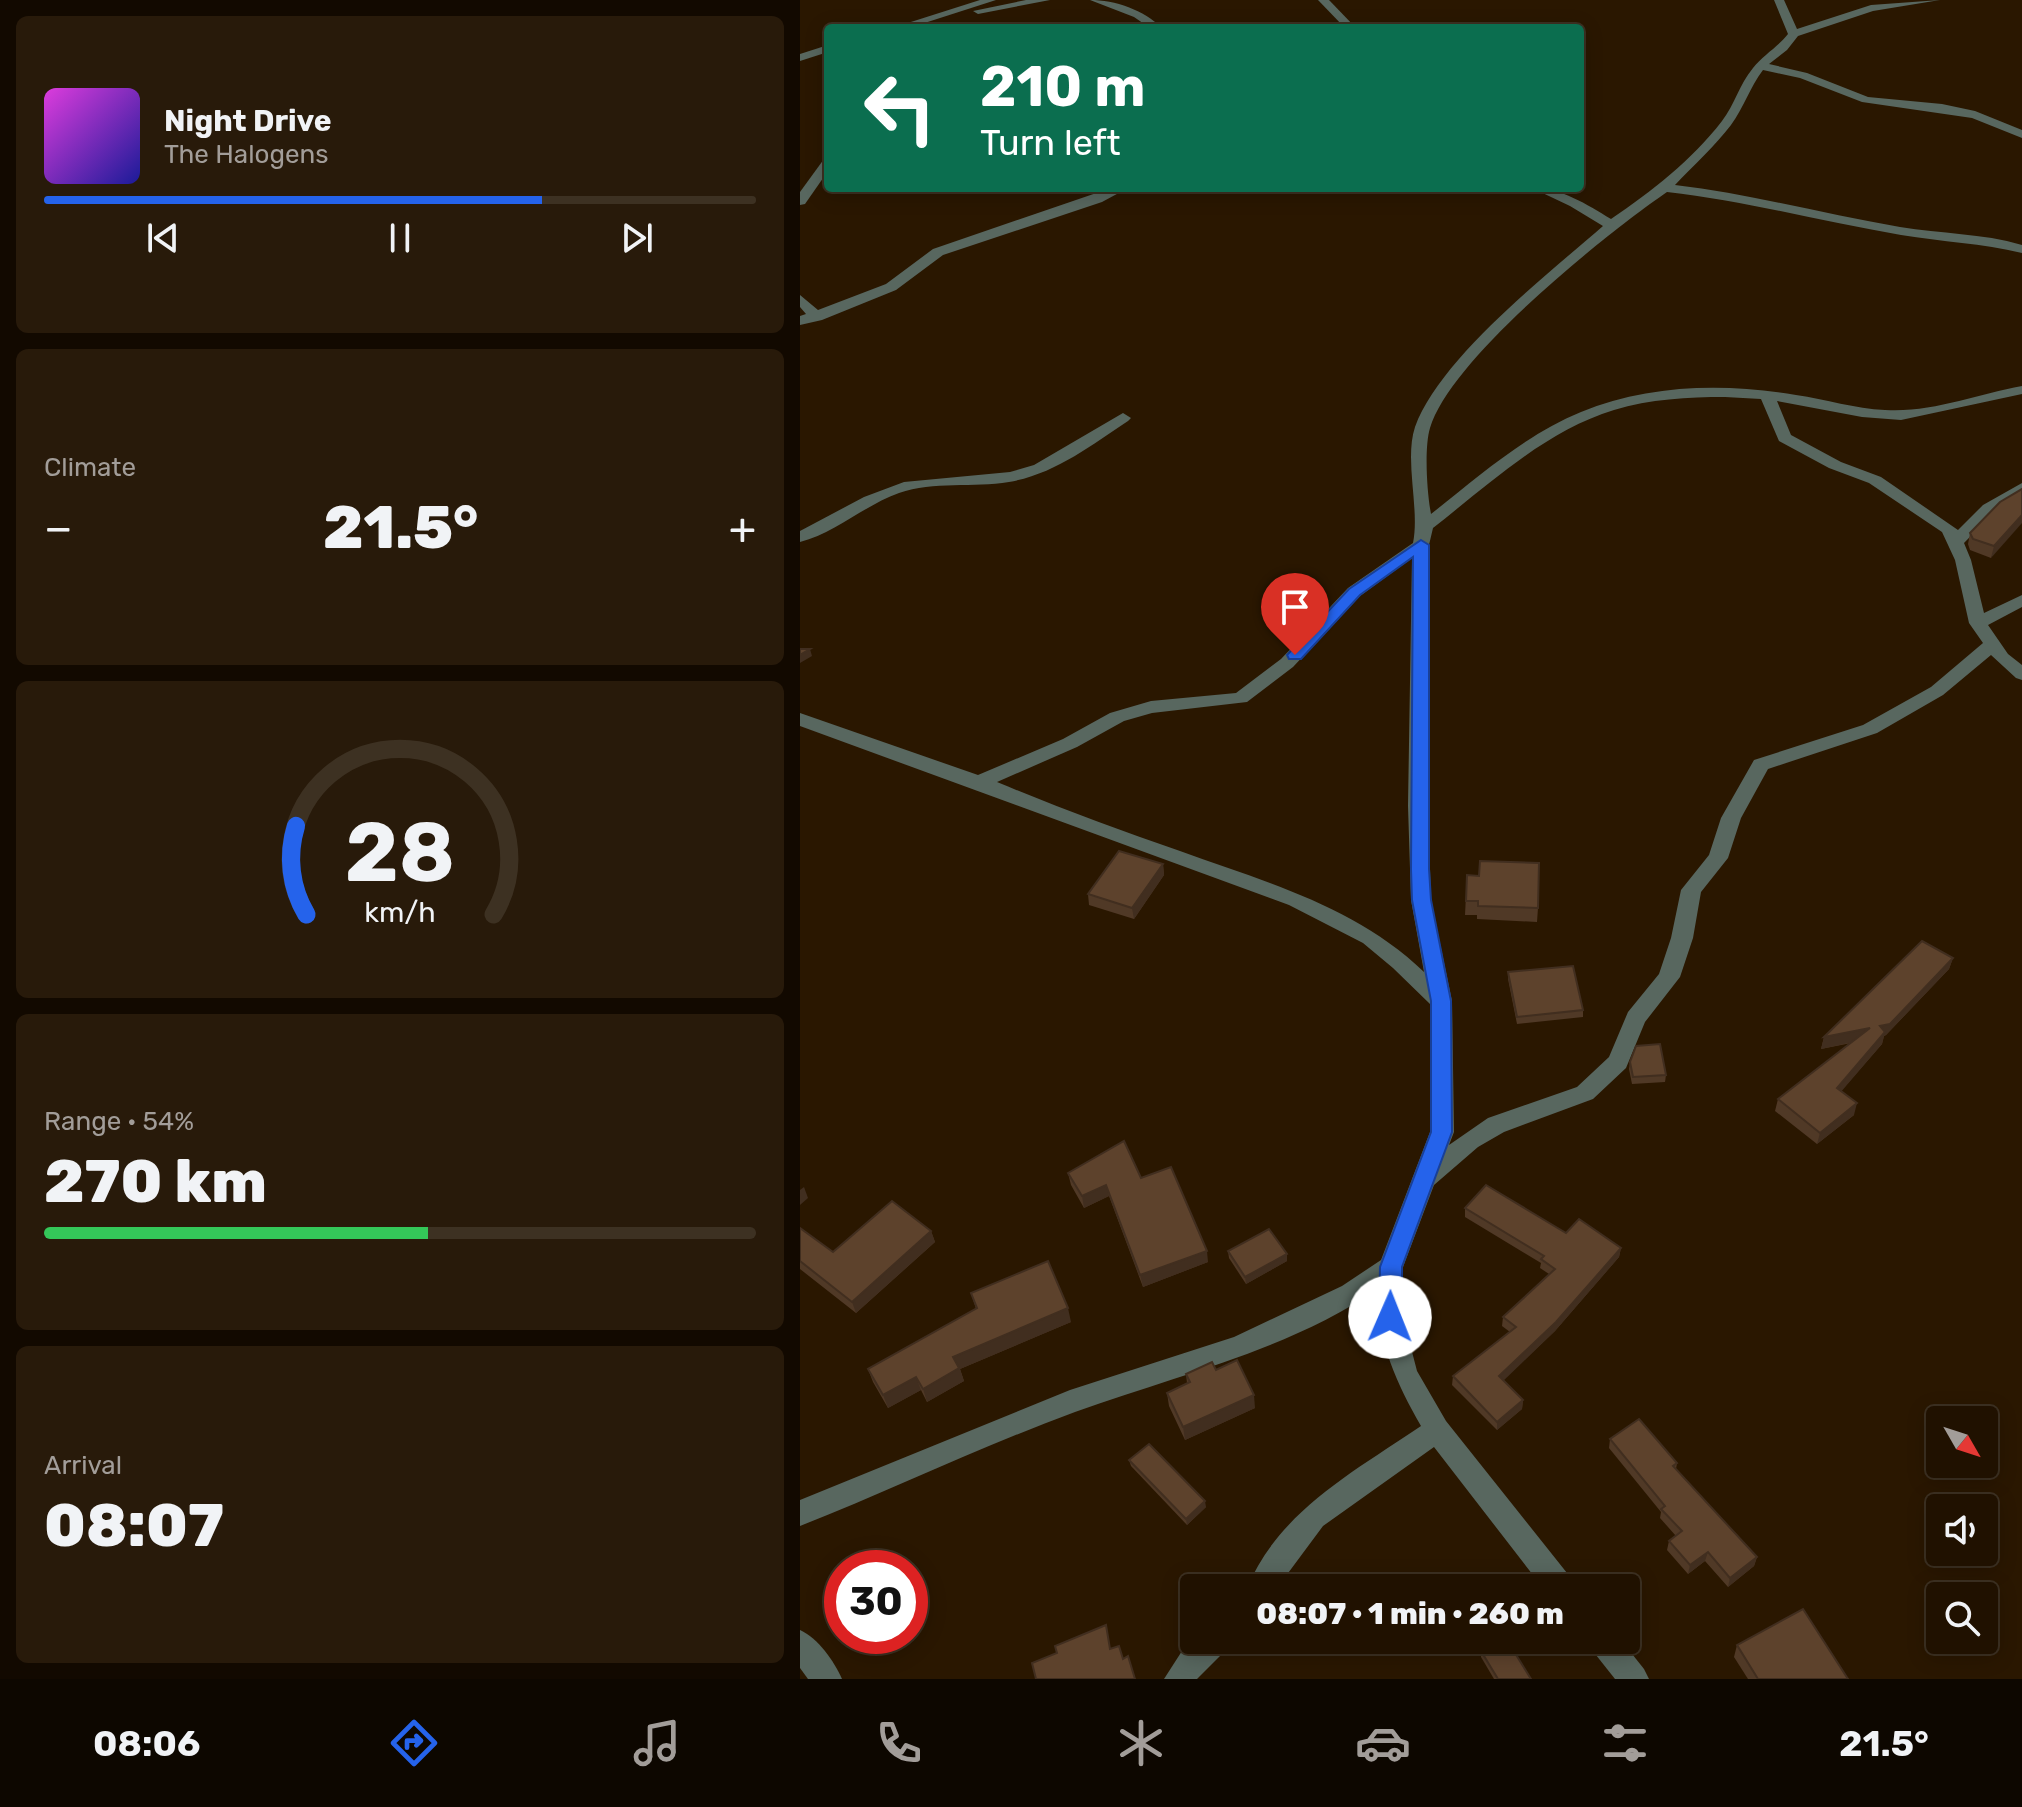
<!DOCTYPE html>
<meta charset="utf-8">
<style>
body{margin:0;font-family:Rubik,sans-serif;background:#281a0a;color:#f1f3f6;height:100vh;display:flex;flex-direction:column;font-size:30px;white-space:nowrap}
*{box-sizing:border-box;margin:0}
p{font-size:26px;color:#a29d99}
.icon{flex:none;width:44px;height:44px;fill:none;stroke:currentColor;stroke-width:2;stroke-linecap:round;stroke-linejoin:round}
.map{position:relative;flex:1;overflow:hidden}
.drawer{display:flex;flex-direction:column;gap:16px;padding:16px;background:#120900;width:800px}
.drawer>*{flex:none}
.hud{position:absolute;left:24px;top:24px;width:760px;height:168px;border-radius:8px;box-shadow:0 4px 20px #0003,0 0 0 2px #3d3122;background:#0b6e4f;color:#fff;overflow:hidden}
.needle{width:52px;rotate:129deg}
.buttons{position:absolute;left:1126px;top:1406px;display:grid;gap:16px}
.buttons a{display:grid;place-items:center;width:72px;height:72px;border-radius:8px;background:#201100;box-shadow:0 4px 20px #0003,0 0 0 2px #3d3122;font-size:40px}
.speed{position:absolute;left:24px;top:1550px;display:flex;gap:16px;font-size:40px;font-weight:700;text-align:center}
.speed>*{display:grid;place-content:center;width:104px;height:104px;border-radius:50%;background:#201100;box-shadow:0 4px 20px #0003,0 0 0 2px #3d3122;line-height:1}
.speed .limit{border:12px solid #d22;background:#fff;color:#111}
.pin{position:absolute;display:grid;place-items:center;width:68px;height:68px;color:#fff;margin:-82px -34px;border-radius:50% 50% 50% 0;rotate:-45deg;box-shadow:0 0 8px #0007}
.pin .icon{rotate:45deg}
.me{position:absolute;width:88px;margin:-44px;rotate:1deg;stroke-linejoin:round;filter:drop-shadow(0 0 6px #0008)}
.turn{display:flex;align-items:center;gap:28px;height:168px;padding:0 24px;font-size:36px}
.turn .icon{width:104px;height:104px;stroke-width:2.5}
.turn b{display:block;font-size:56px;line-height:68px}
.big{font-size:60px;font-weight:800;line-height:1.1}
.drawer .widget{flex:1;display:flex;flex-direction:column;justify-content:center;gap:12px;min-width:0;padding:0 28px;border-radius:12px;background:#281a0a}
.drawer .dial{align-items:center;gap:0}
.dial svg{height:208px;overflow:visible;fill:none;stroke:#3d3122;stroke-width:7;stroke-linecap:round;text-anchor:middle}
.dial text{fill:#f1f3f6;stroke:none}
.song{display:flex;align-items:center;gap:24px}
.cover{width:96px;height:96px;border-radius:12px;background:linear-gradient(135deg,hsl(300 70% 55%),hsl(240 70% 35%))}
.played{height:8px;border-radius:4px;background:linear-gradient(90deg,#2563eb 70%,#3d3122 70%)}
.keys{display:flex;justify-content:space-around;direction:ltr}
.heat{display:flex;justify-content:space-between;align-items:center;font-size:44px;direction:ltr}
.charge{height:12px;border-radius:6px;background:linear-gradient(90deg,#34c759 54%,#3d3122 0)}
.trip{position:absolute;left:380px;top:1574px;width:460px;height:80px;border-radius:8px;background:#201100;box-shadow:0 4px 20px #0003,0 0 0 2px #3d3122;font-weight:800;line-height:80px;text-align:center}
.dock{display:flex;height:128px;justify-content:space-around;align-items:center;background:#0d0700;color:#a29d99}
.dock .icon{width:56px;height:56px}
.dock .on{color:#2563eb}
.dock b{font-size:36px;color:#f1f3f6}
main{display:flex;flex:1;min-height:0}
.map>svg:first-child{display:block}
</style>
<main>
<section class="drawer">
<div class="widget">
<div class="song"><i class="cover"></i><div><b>Night Drive</b><p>The Halogens</p></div></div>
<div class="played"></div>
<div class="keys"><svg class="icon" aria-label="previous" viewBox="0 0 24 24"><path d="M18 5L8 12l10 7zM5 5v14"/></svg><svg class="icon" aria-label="pause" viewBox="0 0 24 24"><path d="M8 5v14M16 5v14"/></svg><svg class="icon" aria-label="next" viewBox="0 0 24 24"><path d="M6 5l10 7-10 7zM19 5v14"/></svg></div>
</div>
<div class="widget"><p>Climate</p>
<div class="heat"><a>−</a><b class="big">21.5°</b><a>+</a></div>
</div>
<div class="widget dial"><svg viewBox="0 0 100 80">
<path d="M14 69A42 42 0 1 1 86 69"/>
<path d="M14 69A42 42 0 0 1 10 35" stroke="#2563eb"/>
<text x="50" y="56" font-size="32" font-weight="700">28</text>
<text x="50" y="72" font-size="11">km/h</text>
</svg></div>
<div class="widget"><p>Range · 54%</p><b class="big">270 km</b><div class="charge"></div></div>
<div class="widget"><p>Arrival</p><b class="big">08:07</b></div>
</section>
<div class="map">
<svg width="1222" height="1679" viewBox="0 0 1222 1679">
<rect width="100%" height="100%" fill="#2a1700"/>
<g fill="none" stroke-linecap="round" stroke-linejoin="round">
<g fill="#58675f" fill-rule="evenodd">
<polygon points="180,0 196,0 109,28 92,28"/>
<polygon points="226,0 250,0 178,14 173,11"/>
<path d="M 290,0 C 315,0 344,10 362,28 L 350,28 L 334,17 Z"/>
<polygon points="518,0 529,0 556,28 545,28"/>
<path d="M 974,0 L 984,0 L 997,29 L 1071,5 L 1140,0 L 1073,11 L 998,36 L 987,50 L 969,64 L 1007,73 L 1068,97 L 1142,104 L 1175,111 L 1222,130 L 1222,138 L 1172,118 L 1062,102 L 1000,78 L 963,70 C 950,87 944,107 931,125 C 915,146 893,166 875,185 C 951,194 1024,214 1100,227 C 1141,234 1182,233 1222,245 L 1222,253 C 1182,243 1142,242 1101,235 C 1023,222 947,201 867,192 C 806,234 651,358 630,428 C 624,448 627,493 631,514 C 678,477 725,435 781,412 C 848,384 926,383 996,395 C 1026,399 1055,409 1085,410 C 1132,413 1177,394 1222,386 L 1222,394 L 1101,420 L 1062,417 L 977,401 L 991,435 L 1041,462 L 1081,477 L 1158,530 L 1183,505 L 1222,483 L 1222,495 L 1195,511 L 1164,543 L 1171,560 L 1184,613 L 1222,595 L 1222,607 L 1188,625 L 1208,654 L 1222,665 L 1222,680 L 1216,678 L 1191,655 L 1143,695 L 1077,733 L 968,769 L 941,818 L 928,858 L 901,892 L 893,938 L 880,977 L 845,1022 L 826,1068 L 793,1099 L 704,1132 L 678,1147 L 634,1185 L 603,1267 L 603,1317 L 617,1371 L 646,1421 L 771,1578 L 775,1588 L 743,1588 L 634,1447 L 523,1526 L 477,1588 L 447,1588 C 479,1511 555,1471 621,1426 C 596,1382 577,1341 578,1289 C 487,1351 377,1375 275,1412 C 182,1446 92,1490 0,1526 L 0,1500 L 270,1390 L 434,1337 L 542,1286 L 581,1260 L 630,1132 L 630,1004 L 593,968 L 563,943 L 489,905 L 0,726 L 0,713 L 178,775 L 263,739 L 310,713 L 351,701 L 436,693 L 481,659 L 548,588 L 613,543 C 620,509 604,460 615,427 C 640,358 747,275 803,226 L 770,206 L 732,188 C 762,188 786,204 811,219 C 852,191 891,161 922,121 C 935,104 939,85 953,68 C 963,55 978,47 988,34 ZM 925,397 L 961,399 L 979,441 L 1029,468 L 1069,483 L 1142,532 L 1155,560 L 1169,623 L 1183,643 L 1131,687 L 1063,725 L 954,760 L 921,818 L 909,855 L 881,890 L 871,938 L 859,974 L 828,1012 L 809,1057 L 777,1087 L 688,1118 L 649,1145 L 654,1132 L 652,1001 L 631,900 L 628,806 L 629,545 L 633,528 C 688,485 745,431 814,410 C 850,399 888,397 925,397 ZM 612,558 L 608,806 L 611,900 L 624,972 C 557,907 466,882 380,851 C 318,830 257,807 197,782 L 277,747 L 324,721 L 352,713 L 447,702 L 493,667 L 560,596 Z"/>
<polygon points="28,45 28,52 0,61 0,54"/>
<polygon points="28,158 28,171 5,204 0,205 0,192 24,159"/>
<polygon points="311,188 328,188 302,202 143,255 96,290 22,320 0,325 0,316 6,314 0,307 0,295 18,310 86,284 133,249"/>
<path d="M 323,413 L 331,418 L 328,421 C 290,446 255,474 209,482 C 173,488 134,481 99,493 C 65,505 35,533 0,542 L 0,531 L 64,497 L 104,482 L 210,472 L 234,465 Z"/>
<path d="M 0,1630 C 18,1638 34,1661 42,1679 L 8,1679 L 0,1668 Z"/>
<polygon points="394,1640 430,1640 426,1650 397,1679 364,1679 382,1651"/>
<polygon points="788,1640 821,1640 844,1669 849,1679 815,1679 792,1650"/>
</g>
</g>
<g fill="#503926">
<polygon points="1222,489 1191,558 1170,550 1168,544 1170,533"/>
<polygon points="363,864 364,875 334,919 289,905 288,894"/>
<polygon points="667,875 738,908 737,922 677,919 677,915 665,915"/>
<polygon points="1153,958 1149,969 1086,1035 1084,1036 1082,1044 1041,1091 1054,1115 1017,1144 975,1111 978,1099 1051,1043 1021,1049 1024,1037"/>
<polygon points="708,972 783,1010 783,1017 717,1024 708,979"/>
<polygon points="830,1062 866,1075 865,1082 832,1084 829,1069"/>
<polygon points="268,1173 341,1178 408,1262 343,1287 309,1196 284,1208 271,1185"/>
<polygon points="665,1208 766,1233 821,1248 819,1257 755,1331 703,1380 723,1400 722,1409 697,1430 652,1385 653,1376 710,1332 702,1326 703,1317 749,1274 740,1268 741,1263 665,1217"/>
<polygon points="0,1228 33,1252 131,1231 135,1242 56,1313 0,1269"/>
<polygon points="428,1251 487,1254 487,1261 446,1284 429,1258"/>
<polygon points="171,1293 271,1322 160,1369 164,1381 127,1402 121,1390 88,1408 73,1382 68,1369 176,1309"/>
<polygon points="416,1370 455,1408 385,1440 369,1406 367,1393 387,1383 386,1374"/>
<polygon points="810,1439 877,1463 876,1469 957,1557 954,1566 928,1587 905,1561 888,1574 867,1550 869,1541 876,1536 860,1518 861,1512 809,1448"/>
<polygon points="329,1460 406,1507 387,1525 331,1466"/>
<polygon points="937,1645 1048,1679 948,1679 934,1657"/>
<polygon points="681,1651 731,1679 694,1679 681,1657"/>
</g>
<g fill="#412e1f">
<polygon points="1222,515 1222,523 1191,558 1194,546"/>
<polygon points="10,649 12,656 0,663 0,655"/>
<polygon points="363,864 364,875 334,919 332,908"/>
<polygon points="1153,958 1149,969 1086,1035 1084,1036 1082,1044 1034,1100 1037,1088 1080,1026"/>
<polygon points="1070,1028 1067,1039 1021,1049 1024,1037"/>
<polygon points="1057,1103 1054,1115 1017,1144 1020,1133"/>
<polygon points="306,1185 309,1196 284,1208 282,1196"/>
<polygon points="4,1187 8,1198 0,1205 0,1190"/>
<polygon points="131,1231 135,1242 56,1313 52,1302"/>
<polygon points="821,1248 819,1257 755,1331 699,1385 699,1376"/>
<polygon points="407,1251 408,1262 343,1287 340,1275"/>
<polygon points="487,1254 487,1261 446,1284 445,1277"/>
<polygon points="268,1308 271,1322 160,1369 164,1381 127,1402 123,1389 153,1357"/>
<polygon points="116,1377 121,1390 88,1408 83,1395"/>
<polygon points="454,1395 455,1408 385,1440 383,1427"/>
<polygon points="723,1400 722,1409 697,1430 697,1422"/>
<polygon points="405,1501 406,1507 387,1525 386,1519"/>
<polygon points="908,1552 905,1561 888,1574 890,1565"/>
<polygon points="957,1557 954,1566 928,1587 930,1578"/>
</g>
<g fill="#5d422c" stroke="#412e1f" stroke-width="2">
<polygon points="1222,489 1222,515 1194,546 1173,539 1170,533 1200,502"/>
<polygon points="0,649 10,649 0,655"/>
<polygon points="319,851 363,864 332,908 288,894"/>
<polygon points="680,861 739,863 738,908 678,906 678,901 666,901 667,875 679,876"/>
<polygon points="1122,941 1153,958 1090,1024 1080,1026 1085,1032 1037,1088 1057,1103 1020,1133 978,1099 1070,1028 1024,1037"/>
<polygon points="773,966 783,1010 717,1017 708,972"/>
<polygon points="860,1044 866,1075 833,1077 830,1062 836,1046"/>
<polygon points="324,1141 341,1178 371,1167 407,1251 340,1275 306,1185 282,1196 268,1173"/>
<polygon points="686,1185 766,1233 779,1219 821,1248 756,1322 699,1376 723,1400 697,1422 653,1376 716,1327 703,1317 755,1269 741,1259 744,1256 665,1208"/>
<polygon points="92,1201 131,1231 52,1302 0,1261 0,1228 33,1252"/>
<polygon points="469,1229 487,1254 445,1277 428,1251"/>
<polygon points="248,1261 268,1308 153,1357 159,1368 123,1389 116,1377 83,1395 68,1369 177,1308 171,1293"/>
<polygon points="437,1360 454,1395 383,1427 367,1393 390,1382 386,1374 412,1362 416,1370"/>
<polygon points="839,1419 877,1463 873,1466 957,1557 930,1578 908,1552 890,1565 869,1541 882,1531 861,1509 865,1506 810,1439"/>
<polygon points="349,1444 405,1501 386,1519 329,1460"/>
<polygon points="1003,1609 1048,1679 958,1679 937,1645"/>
<polygon points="306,1625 310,1649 319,1646 323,1659 328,1656 335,1679 236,1679 232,1663 257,1653 255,1646"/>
<polygon points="700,1640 707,1640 731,1679 698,1679 681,1651"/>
</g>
<polygon fill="#2563eb" stroke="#184099" stroke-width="2" points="621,540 629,545 629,869 631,900 651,1001 652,1132 602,1267 602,1317 599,1325 590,1328 582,1325 579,1317 580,1267 631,1132 631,1001 612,900 611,869 613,557 560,595 501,659 489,659 487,655 549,589"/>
</svg>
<div class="buttons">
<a><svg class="needle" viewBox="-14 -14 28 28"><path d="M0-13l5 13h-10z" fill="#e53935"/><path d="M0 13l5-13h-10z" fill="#a29d99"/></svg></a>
<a><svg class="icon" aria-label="sound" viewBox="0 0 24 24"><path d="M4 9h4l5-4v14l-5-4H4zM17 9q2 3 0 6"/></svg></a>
<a><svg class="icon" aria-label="search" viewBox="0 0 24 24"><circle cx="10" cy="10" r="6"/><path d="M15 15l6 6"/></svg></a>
</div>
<div class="speed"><div class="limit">30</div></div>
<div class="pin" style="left:495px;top:655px;background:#d93025"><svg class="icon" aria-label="arrive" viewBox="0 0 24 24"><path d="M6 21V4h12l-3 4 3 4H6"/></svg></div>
<svg class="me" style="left:590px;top:1317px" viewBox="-20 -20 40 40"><circle r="19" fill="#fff"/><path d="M0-13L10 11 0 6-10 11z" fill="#2563eb"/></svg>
<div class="trip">08:07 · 1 min · 260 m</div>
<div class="hud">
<div class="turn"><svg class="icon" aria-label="left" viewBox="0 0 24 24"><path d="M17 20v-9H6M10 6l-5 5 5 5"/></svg><div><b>210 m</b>Turn left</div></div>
</div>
</div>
</main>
<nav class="dock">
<b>08:06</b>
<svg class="icon on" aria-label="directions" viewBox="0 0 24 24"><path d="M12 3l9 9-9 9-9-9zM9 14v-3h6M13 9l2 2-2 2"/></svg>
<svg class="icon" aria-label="music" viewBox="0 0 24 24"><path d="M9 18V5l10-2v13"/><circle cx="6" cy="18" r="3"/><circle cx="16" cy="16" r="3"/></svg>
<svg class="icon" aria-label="phone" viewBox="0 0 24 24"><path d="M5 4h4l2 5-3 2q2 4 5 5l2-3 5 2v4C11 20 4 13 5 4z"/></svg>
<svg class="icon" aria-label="climate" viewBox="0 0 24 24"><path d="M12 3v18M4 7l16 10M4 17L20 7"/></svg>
<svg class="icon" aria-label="car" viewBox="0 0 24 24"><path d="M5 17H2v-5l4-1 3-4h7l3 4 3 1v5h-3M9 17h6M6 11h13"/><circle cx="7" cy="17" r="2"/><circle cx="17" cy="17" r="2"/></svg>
<svg class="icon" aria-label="filters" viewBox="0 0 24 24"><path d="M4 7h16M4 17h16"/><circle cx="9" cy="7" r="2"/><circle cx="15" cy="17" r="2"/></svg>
<b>21.5°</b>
</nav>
